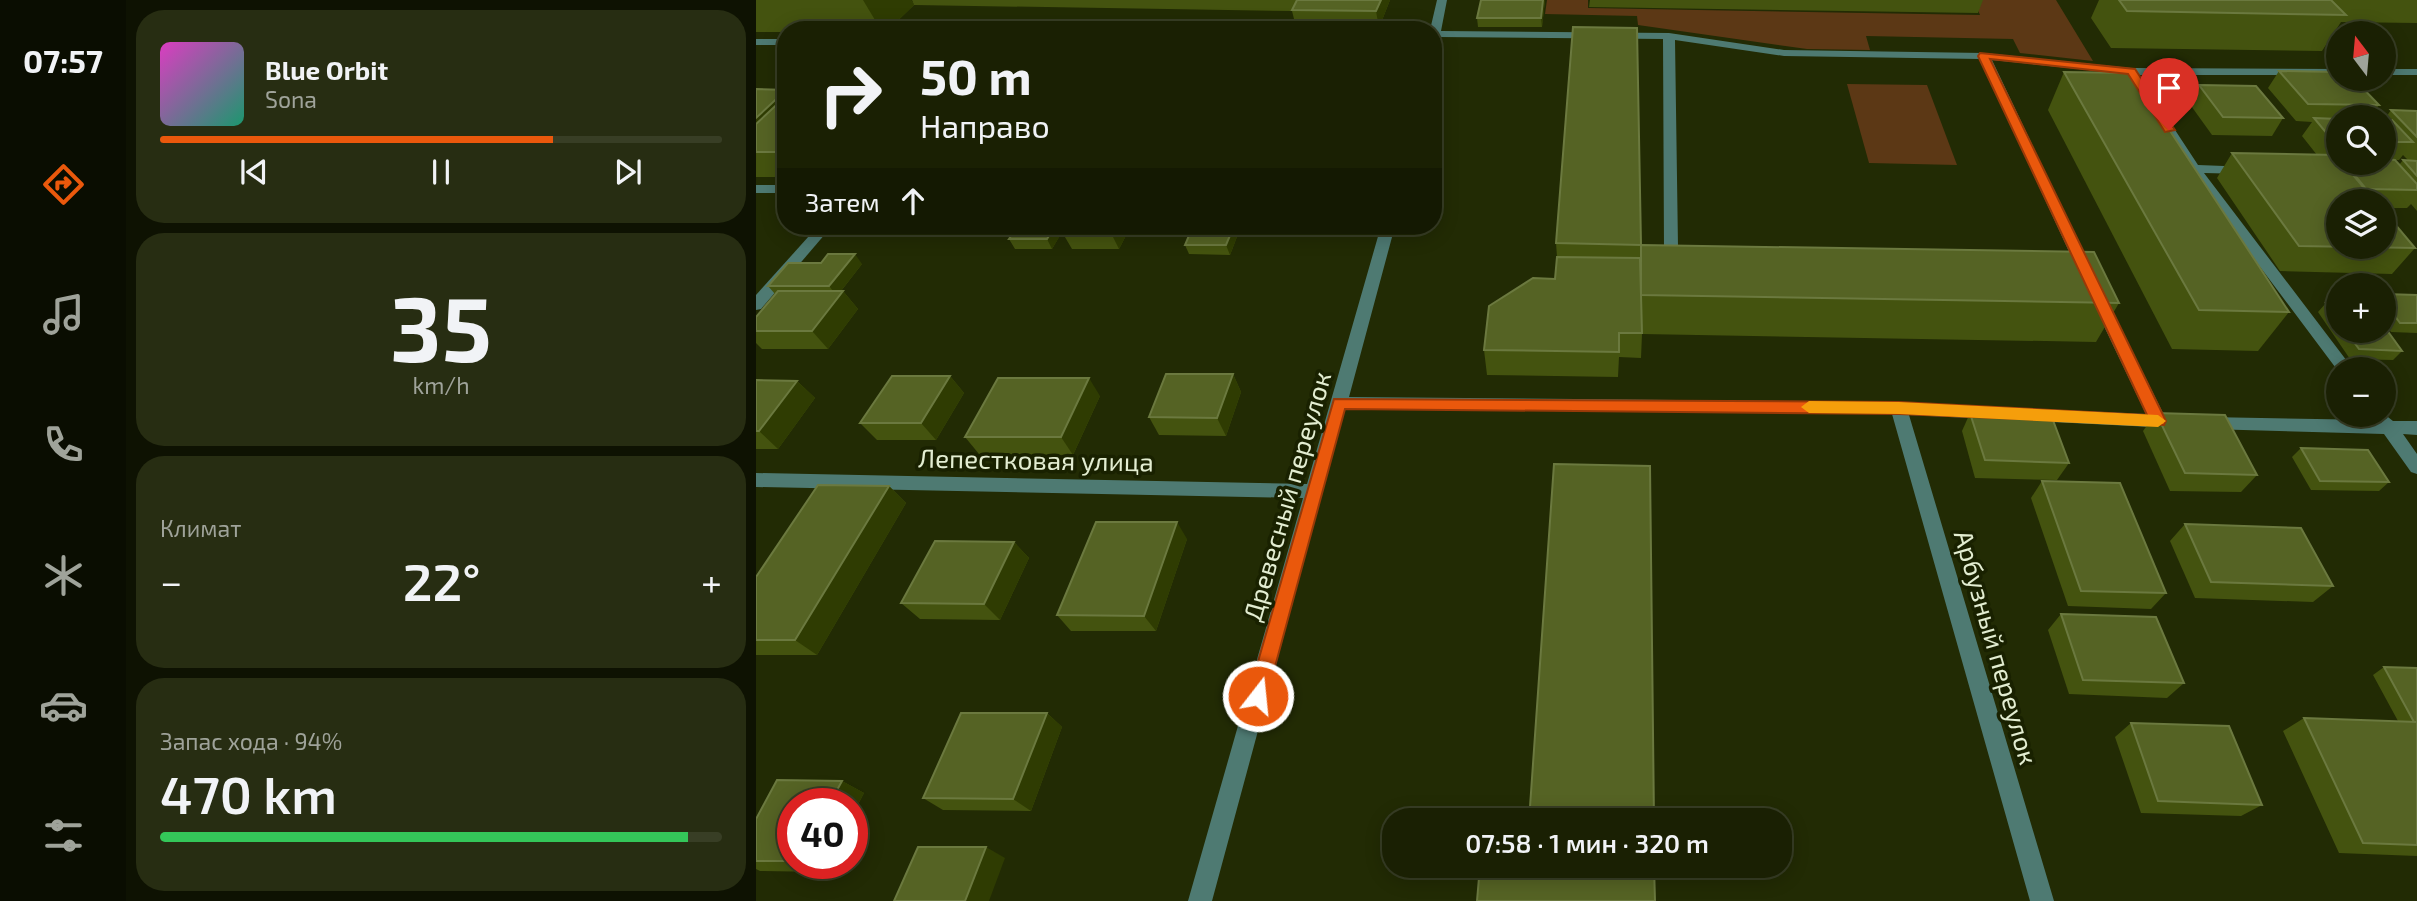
<!DOCTYPE html>
<html lang="ru">
<meta charset="utf-8">
<style>
body{margin:0;font-family:"Exo 2",sans-serif;background:#272d12;color:#f1f3f6;height:100vh;display:flex;flex-direction:column;font-size:26px;white-space:nowrap}
*{box-sizing:border-box;margin:0}
p{font-size:23px;color:#9fa39a}
.icon{flex:none;width:38px;height:38px;fill:none;stroke:currentColor;stroke-width:2;stroke-linecap:round;stroke-linejoin:round}
.map{position:relative;flex:1;overflow:hidden}
.panel{display:flex;flex-direction:column;gap:10px;padding:10px;background:#0e1202;width:630px}
.panel>*{flex:none}
.banner{position:absolute;left:21px;top:21px;width:665px;height:214px;border-radius:28px;box-shadow:0 4px 18px #0003,0 0 0 2px #383e25;background:#1a2003;color:#f1f3f6;overflow:hidden}
.needle{width:46px;rotate:344deg}
.controls{position:absolute;left:1570px;top:21px;display:grid;gap:14px}
.controls a{display:grid;place-items:center;width:70px;height:70px;border-radius:50%;background:#1a2003;box-shadow:0 4px 18px #0003,0 0 0 2px #383e25;font-size:35px}
.speed{position:absolute;left:21px;top:788px;display:flex;gap:14px;font-size:35px;font-weight:700;text-align:center}
.speed>*{display:grid;place-content:center;width:91px;height:91px;border-radius:50%;background:#1a2003;box-shadow:0 4px 18px #0003,0 0 0 2px #383e25;line-height:1}
.speed .limit{border:10px solid #d22;background:#fff;color:#111}
.pin{position:absolute;display:grid;place-items:center;width:60px;height:60px;color:#fff;margin:-72px -30px;border-radius:50% 50% 50% 0;rotate:-45deg;box-shadow:0 0 7px #0007}
.pin .icon{rotate:45deg}
.me{position:absolute;width:77px;margin:-38px;rotate:16deg;stroke-linejoin:round;filter:drop-shadow(0 0 5px #0008)}
.turn{display:flex;align-items:center;gap:24px;height:147px;padding:0 28px;font-size:32px}
.turn .icon{width:91px;height:91px;stroke-width:2.5}
.turn b{display:block;font-size:49px;line-height:60px}
.then{display:flex;align-items:center;height:66px;padding:0 28px;background:#0003;gap:14px;font-size:26px}
.big{font-size:52px;font-weight:600;line-height:1.1}
.panel .widget{flex:1;display:flex;flex-direction:column;justify-content:center;gap:10px;min-width:0;padding:0 24px;border-radius:28px;background:#272d12}
.panel .dial{align-items:center;gap:0}
.dial b{font-size:91px;line-height:1}
.song{display:flex;align-items:center;gap:21px}
.cover{width:84px;height:84px;border-radius:10px;background:linear-gradient(135deg,hsl(310 70% 55%),hsl(160 70% 35%))}
.played{height:7px;border-radius:4px;background:linear-gradient(90deg,#ea580c 70%,#383e25 70%)}
.keys{display:flex;justify-content:space-around;direction:ltr}
.heat{display:flex;justify-content:space-between;align-items:center;font-size:38px;direction:ltr}
.charge{height:10px;border-radius:5px;background:linear-gradient(90deg,#34c759 94%,#383e25 0)}
.trip{position:absolute;left:626px;top:808px;width:410px;height:70px;border-radius:28px;background:#1a2003;box-shadow:0 4px 18px #0003,0 0 0 2px #383e25;font-weight:600;line-height:70px;text-align:center}
main{display:flex;flex:1;min-height:0}
.tab-bar{display:flex;flex-direction:column;width:126px;justify-content:space-around;align-items:center;background:#0a0d01;color:#9fa39a}
.tab-bar .icon{width:49px;height:49px}
.tab-bar .current{color:#ea580c}
.tab-bar b{font-size:32px;color:#f1f3f6}
.map>svg:first-child{display:block}
</style>
<main>
<nav class="tab-bar">
<b>07:57</b>
<svg class="icon current" aria-label="directions" viewBox="0 0 24 24"><path d="M12 3l9 9-9 9-9-9zM9 14v-3h6M13 9l2 2-2 2"/></svg>
<svg class="icon" aria-label="music" viewBox="0 0 24 24"><path d="M9 18V5l10-2v13"/><circle cx="6" cy="18" r="3"/><circle cx="16" cy="16" r="3"/></svg>
<svg class="icon" aria-label="phone" viewBox="0 0 24 24"><path d="M5 4h4l2 5-3 2q2 4 5 5l2-3 5 2v4C11 20 4 13 5 4z"/></svg>
<svg class="icon" aria-label="climate" viewBox="0 0 24 24"><path d="M12 3v18M4 7l16 10M4 17L20 7"/></svg>
<svg class="icon" aria-label="car" viewBox="0 0 24 24"><path d="M5 17H2v-5l4-1 3-4h7l3 4 3 1v5h-3M9 17h6M6 11h13"/><circle cx="7" cy="17" r="2"/><circle cx="17" cy="17" r="2"/></svg>
<svg class="icon" aria-label="filters" viewBox="0 0 24 24"><path d="M4 7h16M4 17h16"/><circle cx="9" cy="7" r="2"/><circle cx="15" cy="17" r="2"/></svg>
</nav>
<section class="panel">
<div class="widget">
<div class="song"><i class="cover"></i><div><b>Blue Orbit</b><p>Sona</p></div></div>
<div class="played"></div>
<div class="keys"><svg class="icon" aria-label="previous" viewBox="0 0 24 24"><path d="M18 5L8 12l10 7zM5 5v14"/></svg><svg class="icon" aria-label="pause" viewBox="0 0 24 24"><path d="M8 5v14M16 5v14"/></svg><svg class="icon" aria-label="next" viewBox="0 0 24 24"><path d="M6 5l10 7-10 7zM19 5v14"/></svg></div>
</div>
<div class="widget dial"><b>35</b><p>km/h</p></div>
<div class="widget"><p>Климат</p>
<div class="heat"><a>−</a><b class="big">22°</b><a>+</a></div>
</div>
<div class="widget"><p>Запас хода · 94%</p><b class="big">470 km</b><div class="charge"></div></div>
</section>
<div class="map">
<svg width="1661" height="901" viewBox="0 0 1661 901">
<rect width="100%" height="100%" fill="#222b04"/>
<g fill="#5c3815">
<polygon points="791,0 832,0 832,8 1224,15 1218,0 1300,0 1337,61 1264,53 1257,39 1110,36 1114,50 1051,49 882,25 881,16 789,14"/>
<polygon points="1091,84 1171,85 1201,165 1113,163"/>
</g>
<g fill="none" stroke-linecap="round" stroke-linejoin="round">
<g fill="#4e7a72" fill-rule="evenodd">
<path d="M 681,0 L 691,0 L 685,31 L 913,33 L 1028,50 L 1228,53 L 1375,68 L 1582,69 L 1582,75 L 1383,75 L 1442,165 L 1495,167 L 1497,170 L 1490,174 L 1448,173 L 1597,369 L 1582,369 L 1582,371 L 1433,172 L 1371,74 L 1236,60 L 1336,271 L 1329,276 L 1322,271 L 1224,59 L 1028,56 L 919,40 L 922,247 L 936,249 L 938,252 C 932,259 914,258 908,251 L 907,39 L 683,37 L 677,43 L 677,30 L 674,30 Z"/>
<rect x="0" y="39" width="30" height="6"/>
<rect x="1628" y="69" width="33" height="6"/>
<rect x="0" y="185" width="30" height="8"/>
<polygon points="62,226 76,226 5,309 0,310 0,295"/>
<polygon points="625,226 639,226 593,397 1143,402 1390,414 1335,299 1343,294 1348,295 1408,415 1422,417 1425,422 1422,427 1416,428 1153,415 1298,901 1274,901 1136,414 589,409 456,901 432,901 547,498 0,487 0,473 551,484"/>
<polygon points="1628,414 1637,421 1661,421 1661,435 1647,434 1661,454 1661,474 1655,472 1628,434 1451,429 1445,428 1442,423 1445,418 1451,417 1619,420 1621,415"/>
</g>
</g>
<g fill="#44530f" fill-rule="evenodd">
<polygon points="0,0 155,0 158,5 132,30 30,30 30,32 0,32"/>
<polygon points="156,0 634,0 623,28 540,27 536,11 158,5"/>
<polygon points="789,0 786,27 722,27 721,18"/>
<polygon points="834,0 1227,0 1222,13 833,7"/>
<polygon points="1343,0 1661,0 1661,23 1585,22 1566,51 1355,48 1335,18"/>
<path d="M 1523,71 L 1623,105 L 1614,117 L 1582,117 L 1582,163 L 1628,163 L 1628,120 L 1635,110 L 1661,111 L 1661,211 L 1655,204 L 1651,208 L 1628,208 L 1628,201 L 1582,201 L 1659,248 L 1636,274 L 1524,271 L 1461,178 L 1476,153 L 1561,155 L 1546,136 L 1556,122 L 1540,121 L 1512,88 ZM 1647,155 L 1652,160 L 1647,160 L 1643,165 L 1639,160 L 1643,160 Z"/>
<polygon points="1308,72 1533,312 1502,351 1416,349 1292,110"/>
<polygon points="1443,85 1527,118 1516,136 1456,135 1433,103"/>
<polygon points="0,89 30,90 30,177 0,177"/>
<polygon points="262,226 375,226 363,249 316,249 306,232 296,249 259,249 253,239"/>
<polygon points="437,226 483,226 484,229 474,255 433,254 429,245"/>
<polygon points="800,243 885,245 884,258 885,245 1363,303 1340,342 886,334 885,358 863,357 862,377 731,375 728,350 799,279 801,257"/>
<polygon points="106,264 85,291 87,291 102,309 72,349 6,349 0,343 0,317 19,294 12,286"/>
<polygon points="1628,294 1661,295 1661,333 1635,332 1628,322"/>
<polygon points="1570,303 1582,303 1582,331 1628,331 1646,351 1637,360 1594,359 1562,312"/>
<polygon points="477,374 485,392 470,436 403,435 393,417"/>
<polygon points="194,376 208,393 180,440 121,440 104,423"/>
<polygon points="0,380 41,381 59,398 22,449 0,449"/>
<polygon points="344,396 317,455 223,454 209,437"/>
<polygon points="1214,413 1313,463 1301,480 1219,478 1206,431"/>
<polygon points="1400,413 1501,475 1485,492 1414,491 1387,431"/>
<polygon points="1545,448 1633,482 1623,491 1555,490 1536,457"/>
<polygon points="1286,481 1410,593 1395,609 1312,606 1275,498"/>
<polygon points="133,486 150,503 61,655 0,655 0,577"/>
<polygon points="1429,524 1577,586 1557,602 1439,598 1414,541"/>
<polygon points="431,539 400,631 315,631 301,615"/>
<polygon points="258,542 273,558 244,620 164,619 145,603"/>
<polygon points="1305,614 1428,683 1411,698 1313,694 1292,630"/>
<polygon points="1628,667 1661,668 1661,856 1583,853 1527,731 1548,718 1642,721 1617,675"/>
<polygon points="291,713 306,727 275,811 187,810 167,798"/>
<polygon points="1375,723 1506,805 1485,816 1385,813 1359,737"/>
<polygon points="21,780 86,781 108,793 96,816 96,803 37,803 37,863 73,863 68,872 4,871 0,869 0,819"/>
</g>
<g fill="#2f3c02">
<polygon points="107,0 155,0 158,5 132,30 125,30"/>
<polygon points="625,0 634,0 623,28 620,11"/>
<polygon points="787,0 789,0 786,27 785,18"/>
<polygon points="30,90 30,120 0,149 0,118"/>
<polygon points="299,226 310,226 296,249 291,239"/>
<polygon points="357,226 375,226 363,249 354,231"/>
<polygon points="478,226 483,226 484,229 474,255 470,245"/>
<polygon points="99,254 106,264 81,296 73,286"/>
<polygon points="87,291 102,309 72,349 56,331"/>
<polygon points="477,374 485,392 470,436 461,418"/>
<polygon points="194,376 208,393 180,440 165,423"/>
<polygon points="333,378 344,396 317,455 305,437"/>
<polygon points="41,381 59,398 22,449 3,431"/>
<polygon points="133,486 150,503 61,655 39,640"/>
<polygon points="421,522 431,539 400,631 388,616"/>
<polygon points="258,542 273,558 244,620 228,604"/>
<polygon points="291,713 306,727 275,811 257,799"/>
<polygon points="86,781 108,793 96,816 96,803 74,803"/>
<polygon points="230,847 249,858 233,901 209,901"/>
<polygon points="47,863 73,863 68,872"/>
</g>
<g fill="#556324" stroke="#6b793f" stroke-width="2">
<polygon points="541,0 625,0 620,11 536,10"/>
<polygon points="725,0 787,0 785,18 721,18"/>
<polygon points="1363,0 1575,0 1590,15 1371,11"/>
<polygon points="817,27 881,28 885,245 800,243"/>
<polygon points="1523,71 1582,72 1582,79 1598,79 1623,105 1552,104"/>
<polygon points="1308,72 1376,73 1533,312 1443,310"/>
<polygon points="1443,85 1500,86 1527,118 1467,117"/>
<polygon points="0,89 30,90 0,118"/>
<polygon points="30,96 30,152 0,152 0,124"/>
<polygon points="1635,110 1661,111 1661,137"/>
<polygon points="1558,118 1582,119 1582,141 1577,141"/>
<polygon points="1628,120 1636,120 1657,142 1628,142"/>
<polygon points="1476,153 1580,155 1582,157 1582,163 1587,163 1619,201 1582,201 1582,247 1628,247 1628,211 1659,248 1543,246"/>
<polygon points="1628,159 1639,160 1661,184 1661,190 1610,189 1589,163 1628,163"/>
<polygon points="1647,160 1661,161 1661,176"/>
<polygon points="262,226 299,226 291,239 253,239"/>
<polygon points="309,226 357,226 354,231 306,231"/>
<polygon points="437,226 478,226 470,245 429,245"/>
<polygon points="885,245 1338,252 1363,303 885,295"/>
<polygon points="72,254 99,254 73,286 12,286 32,263 65,263"/>
<polygon points="801,257 884,258 886,333 863,333 863,352 728,350 733,306 777,278 799,279"/>
<polygon points="22,291 87,291 56,331 0,331 0,317"/>
<polygon points="1628,294 1661,295 1661,323 1644,323 1628,301"/>
<polygon points="1570,303 1582,303 1582,320"/>
<polygon points="1628,326 1646,351 1603,349 1590,331 1628,331"/>
<polygon points="410,374 477,374 461,418 393,417"/>
<polygon points="136,376 194,376 165,423 104,423"/>
<polygon points="242,378 333,378 305,437 209,437"/>
<polygon points="0,380 41,381 3,431 0,431"/>
<polygon points="1214,413 1295,415 1313,463 1229,460"/>
<polygon points="1400,413 1469,415 1501,475 1429,473"/>
<polygon points="1545,448 1612,450 1633,482 1564,481"/>
<polygon points="798,464 894,466 898,821 773,821"/>
<polygon points="1286,481 1364,483 1410,593 1325,591"/>
<polygon points="62,485 133,486 39,640 0,640 0,577"/>
<polygon points="340,522 421,522 388,616 301,615"/>
<polygon points="1429,524 1545,528 1577,586 1455,582"/>
<polygon points="179,541 258,542 228,604 145,603"/>
<polygon points="1305,614 1400,617 1428,683 1327,680"/>
<polygon points="1628,667 1661,668 1661,722 1658,722"/>
<polygon points="205,713 291,713 257,799 167,798"/>
<polygon points="1548,718 1661,722 1661,845 1607,843"/>
<polygon points="1375,723 1473,726 1506,805 1402,801"/>
<polygon points="21,780 86,781 74,803 37,803 37,861 0,861 0,819"/>
<polygon points="162,847 230,847 209,901 138,901"/>
<polygon points="724,866 898,866 899,901 721,901"/>
</g>
<polygon fill="#ea580c" stroke="#983908" stroke-width="2" points="1224,53 1379,69 1419,130 1409,132 1372,74 1234,59 1410,421 1408,425 1143,414 589,409 511,696 508,702 502,705 495,702 492,696 578,399 1143,402 1391,415 1222,56"/>
<polygon fill="#f59e0b" points="1053,401 1143,402 1402,415 1410,421 1402,427 1143,414 1053,413 1045,407"/>
<g text-anchor="middle" dominant-baseline="central" stroke-width="7" stroke-linejoin="round" paint-order="stroke">
<g font-size="26" fill="#e3edd1" stroke="#192100">
<text transform="translate(280 459) rotate(1)">Лепестковая улица</text>
<text transform="translate(530 496) rotate(-74)">Древесный переулок</text>
<text transform="translate(1241 647) rotate(74)">Арбузный переулок</text>
</g>
</g>
</svg>
<div class="controls">
<a><svg class="needle" viewBox="-14 -14 28 28"><path d="M0-13l5 13h-10z" fill="#e53935"/><path d="M0 13l5-13h-10z" fill="#9fa39a"/></svg></a>
<a><svg class="icon" aria-label="search" viewBox="0 0 24 24"><circle cx="10" cy="10" r="6"/><path d="M15 15l6 6"/></svg></a>
<a><svg class="icon" aria-label="layers" viewBox="0 0 24 24"><path d="M12 4l9 5-9 5-9-5zM3 14l9 5 9-5"/></svg></a>
<a>+</a>
<a>−</a>
</div>
<div class="speed"><div class="limit">40</div></div>
<div class="pin" style="left:1413px;top:130px;background:#d93025"><svg class="icon" aria-label="arrive" viewBox="0 0 24 24"><path d="M6 21V4h12l-3 4 3 4H6"/></svg></div>
<svg class="me" style="left:502px;top:696px" viewBox="-20 -20 40 40"><circle r="17" fill="#ea580c" stroke="#fff" stroke-width="3"/><path d="M0-11L8 9 0 5-8 9z" fill="#fff"/></svg>
<div class="trip">07:58 · 1 мин · 320 m</div>
<div class="banner">
<div class="turn"><svg class="icon" aria-label="right" viewBox="0 0 24 24"><path d="M7 20v-9h11M14 6l5 5-5 5"/></svg><div><b>50 m</b>Направо</div></div>
<div class="then">Затем<svg class="icon" aria-label="ahead" viewBox="0 0 24 24"><path d="M12 20V5M6 11l6-6 6 6"/></svg></div>
</div>
</div>
</main>
